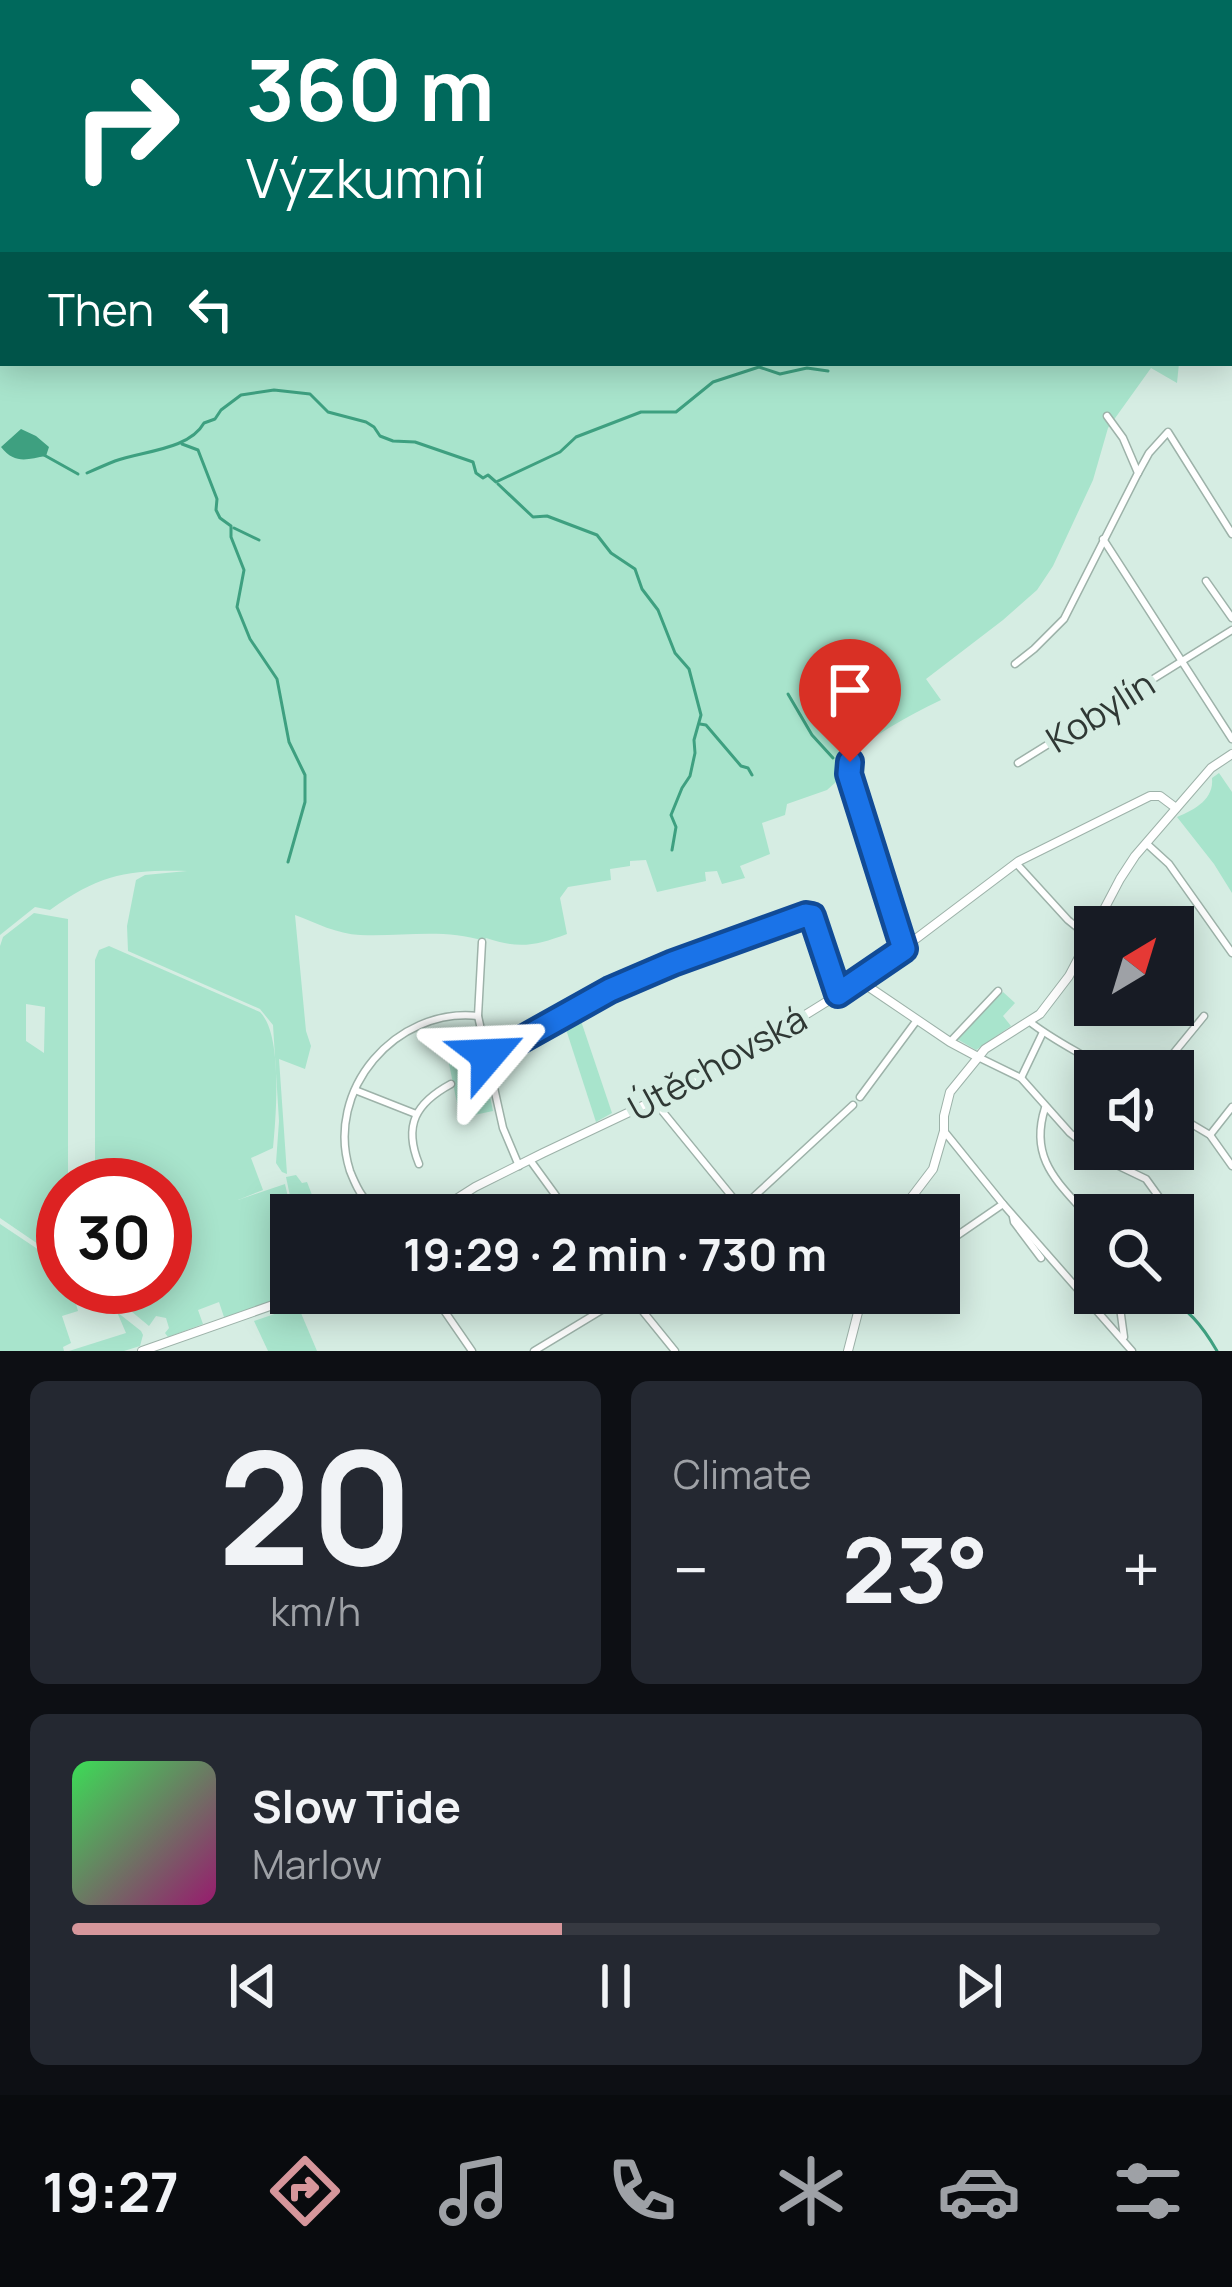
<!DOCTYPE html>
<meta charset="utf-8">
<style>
body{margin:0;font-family:Manrope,sans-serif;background:#242831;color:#f1f3f6;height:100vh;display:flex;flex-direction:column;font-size:45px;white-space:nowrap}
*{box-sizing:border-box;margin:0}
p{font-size:39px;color:#9ea1a6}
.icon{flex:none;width:66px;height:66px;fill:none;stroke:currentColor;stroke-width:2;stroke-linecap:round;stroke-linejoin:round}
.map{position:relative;height:1351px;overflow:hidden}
.panel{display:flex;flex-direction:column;gap:30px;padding:30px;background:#0d0f14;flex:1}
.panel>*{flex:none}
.hud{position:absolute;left:0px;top:0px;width:1233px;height:366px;box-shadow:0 6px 30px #0003;background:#00695c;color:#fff;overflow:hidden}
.needle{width:78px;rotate:38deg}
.fabs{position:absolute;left:1074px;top:906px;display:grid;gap:24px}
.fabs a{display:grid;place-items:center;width:120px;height:120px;border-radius:0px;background:#171b24;box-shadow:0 6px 30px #0003;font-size:60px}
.speed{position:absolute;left:36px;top:1158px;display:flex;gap:24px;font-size:60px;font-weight:700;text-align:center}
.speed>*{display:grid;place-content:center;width:156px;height:156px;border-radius:50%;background:#171b24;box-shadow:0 6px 30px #0003;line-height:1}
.speed .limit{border:18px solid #d22;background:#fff;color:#111}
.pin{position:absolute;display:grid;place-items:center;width:102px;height:102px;color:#fff;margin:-123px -51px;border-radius:50% 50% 50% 0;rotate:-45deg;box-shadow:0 0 12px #0007}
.pin .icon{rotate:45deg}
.me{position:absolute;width:132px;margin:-66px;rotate:64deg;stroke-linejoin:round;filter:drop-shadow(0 0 9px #0008)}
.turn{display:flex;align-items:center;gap:42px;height:252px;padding:0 48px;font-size:54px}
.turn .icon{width:156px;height:156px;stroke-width:2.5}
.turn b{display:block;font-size:84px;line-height:102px}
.then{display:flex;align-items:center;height:114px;padding:0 48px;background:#0003;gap:24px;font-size:45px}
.big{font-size:90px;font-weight:700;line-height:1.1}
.panel .card{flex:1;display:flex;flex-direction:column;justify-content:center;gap:18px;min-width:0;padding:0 42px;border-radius:18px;background:#242831}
.panel .dial{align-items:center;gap:0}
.dial b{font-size:156px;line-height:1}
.song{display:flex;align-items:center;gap:36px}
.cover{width:144px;height:144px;border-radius:18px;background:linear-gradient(135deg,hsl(130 70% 55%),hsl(320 70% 35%))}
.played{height:12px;border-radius:6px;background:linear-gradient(90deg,#d6969b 45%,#363941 45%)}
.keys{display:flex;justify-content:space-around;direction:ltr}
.heat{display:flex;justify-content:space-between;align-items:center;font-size:66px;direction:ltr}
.panel .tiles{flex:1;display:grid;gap:30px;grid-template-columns:1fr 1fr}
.card:last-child{grid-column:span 2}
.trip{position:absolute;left:270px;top:1194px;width:690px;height:120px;border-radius:0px;background:#171b24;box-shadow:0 6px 30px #0003;font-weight:700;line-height:120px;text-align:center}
.tab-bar{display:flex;height:192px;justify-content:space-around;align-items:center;background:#090b0e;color:#9ea1a6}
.tab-bar .icon{width:84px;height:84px}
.tab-bar .selected{color:#d6969b}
.tab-bar b{font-size:54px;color:#f1f3f6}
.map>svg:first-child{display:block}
</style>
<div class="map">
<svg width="1232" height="1351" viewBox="0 0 1232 1351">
<rect width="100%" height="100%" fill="#d6ede3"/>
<g fill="#a8e4cc" fill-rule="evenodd">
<path d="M 0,0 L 1232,0 L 1232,308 L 1230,310 L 1230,3 L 3,3 L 3,363 L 1179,363 L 1177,383 L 1151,368 L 1108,428 L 1093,480 L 1053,566 L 1037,590 L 1003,620 L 926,679 L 941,700 C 905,717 873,736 842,761 L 845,774 L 827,790 L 787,804 L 785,815 L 762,823 L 770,854 L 740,866 L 745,878 L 722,884 L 717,871 L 705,872 L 706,881 L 657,892 L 646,860 L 630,861 L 630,866 L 610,869 L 611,880 L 568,887 L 560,898 L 567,934 C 535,946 519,949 486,938 L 484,941 C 444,928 401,937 360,935 C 337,934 316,923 295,915 L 306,1031 L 311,1046 L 305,1069 L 279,1059 L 287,1174 L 282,1172 L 276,1163 L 279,1121 L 273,1025 L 260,1009 L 128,951 L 127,926 L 136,880 L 145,875 L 187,871 C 126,870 101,874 50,910 L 35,907 L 0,935 Z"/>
<path d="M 1219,773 L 1232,792 L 1232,893 L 1214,864 L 1177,817 C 1196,809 1214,799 1212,778 Z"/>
<path d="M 34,913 L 68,919 L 68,1185 L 63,1185 L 63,1261 L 0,1218 L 0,946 L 3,937 ZM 26,1004 L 45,1007 L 44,1053 L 26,1041 Z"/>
<path d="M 109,946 L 260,1012 C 283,1035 276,1116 273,1148 L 251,1158 L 263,1190 L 238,1200 L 285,1184 L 292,1215 L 287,1295 L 284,1299 L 232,1316 L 224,1317 L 219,1302 L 198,1310 L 203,1324 L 168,1337 L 165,1333 L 169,1328 L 166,1318 L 156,1316 L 149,1326 L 102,1287 L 165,1287 L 165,1185 L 95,1185 L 95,960 L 99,950 Z"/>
<polygon points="1003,992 1015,1003 1003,1016 1011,1026 976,1050 957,1039"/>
<polygon points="578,1012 612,1113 596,1122 563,1020"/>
<polygon points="478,1038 493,1111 460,1118 445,1044"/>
<polygon points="296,1175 302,1183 307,1182 319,1213 294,1215 286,1177"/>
<polygon points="0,1224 63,1266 63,1287 93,1287 100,1293 76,1304 78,1311 62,1316 71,1343 63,1347 64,1351 0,1351"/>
<polygon points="298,1306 317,1351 268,1351 254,1321"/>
<polygon points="117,1312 141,1331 143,1335 140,1346 124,1351 69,1351 126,1333"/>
</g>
<path fill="#3ea080" d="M 21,429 L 36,436 L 49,447 L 46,456 C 28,459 15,465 1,447 Z"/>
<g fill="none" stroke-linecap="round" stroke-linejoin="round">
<g stroke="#3ea080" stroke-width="3">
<polyline points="1118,3 1118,0"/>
<polyline points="182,444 198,450 217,499 216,510 220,518 231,526 231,537 244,570 237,607 250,639 277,679 289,742 305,775 305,802 288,862"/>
<polyline points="44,455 78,474"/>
<path d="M 87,473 C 96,469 105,465 115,461 C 142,451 189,450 204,423 L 215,419 L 221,410 L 241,395 L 274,390 L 310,394 L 328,412 L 366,422 L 374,427 L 380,436 L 393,441 L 415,442 L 473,462 L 476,473 L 483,478 L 488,475 L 496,482 L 560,452 L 576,437 L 641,412 L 676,412 L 713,382 L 759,367 L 780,374 L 807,368 L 828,371"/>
<polyline points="498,484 533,517 547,516 597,535 611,553 635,569 642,589 658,610 675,653 689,669 701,715 694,740 695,753 690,776 682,788 671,815 676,827 672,850"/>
<polyline points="234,528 259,540"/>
<polyline points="788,694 812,735 833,758"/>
<polyline points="700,724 706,725 741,766 748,768 752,775"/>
<polyline points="1115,1209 1117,1215"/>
<path d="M 1160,1293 C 1188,1308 1202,1325 1217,1351"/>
</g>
<g stroke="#9db2a9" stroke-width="9">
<g id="minor">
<polyline points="1107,416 1123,438 1138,473"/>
<polyline points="1103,539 1232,739"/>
<polyline points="1206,581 1232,618"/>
<polyline points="1015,664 1034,649 1064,619 1138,473 1149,453 1168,432 1232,534"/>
<polyline points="850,762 849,774 904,949"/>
<polyline points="1018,763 1232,630"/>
<polyline points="1146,843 1169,864 1232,953"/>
<polyline points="1016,863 1068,920 1089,937"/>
<polyline points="482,942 478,1016 503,1128 519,1166"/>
<path d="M 1030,1022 C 1054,1041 1083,1054 1108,1071"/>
<polyline points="950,1042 998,991"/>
<polyline points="488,1055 501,1051 610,990 673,963 805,915 812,916 838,993"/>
<polyline points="978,1057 1021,1078 1070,1133 1100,1157 1146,1179 1169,1211"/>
<polyline points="1159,1071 1204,1016"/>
<polyline points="1021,1078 1043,1032"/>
<polyline points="355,1090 416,1114"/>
<polyline points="860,1097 917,1020"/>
<polyline points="654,1101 747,1215"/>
<path d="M 1045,1108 C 1027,1164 1065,1187 1095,1225"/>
<polyline points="1173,1113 1210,1135 1232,1166"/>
<polyline points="944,1131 1003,1204 1132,1351"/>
<polyline points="1210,1135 1232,1107"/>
<polyline points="530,1160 570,1215"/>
<path d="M 419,1164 C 403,1125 416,1103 451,1084"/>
<path d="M 383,1215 C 379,1210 374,1207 369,1203 C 360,1196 354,1181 350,1171 C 324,1090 396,1007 478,1016"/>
<polyline points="734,1215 853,1105"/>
<polyline points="1013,1217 1014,1222 1041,1258"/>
<polyline points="939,1248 1003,1204"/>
<polyline points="432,1293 472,1351"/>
<polyline points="628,1293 675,1351"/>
<polyline points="1118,1293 1124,1337"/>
<polyline points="534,1351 630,1293"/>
</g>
</g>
<g stroke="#9db2a9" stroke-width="10">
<g id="tertiary">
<polyline points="860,981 950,1042 978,1057"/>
<polyline points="431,1215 475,1187 543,1153 710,1074 860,981 1019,861 1150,796 1160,796 1176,808"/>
<polyline points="898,1215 933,1169 944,1131 944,1116 950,1092 985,1049 1040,1014 1069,976 1120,879 1135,856 1211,768 1232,754"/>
<polyline points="142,1351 307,1293"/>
<polyline points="848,1351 863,1293"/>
</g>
</g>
<use href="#minor" stroke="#fff" stroke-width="6"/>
<use href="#tertiary" stroke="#fff" stroke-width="8"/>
</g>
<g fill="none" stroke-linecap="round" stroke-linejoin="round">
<g stroke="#114b97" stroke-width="30">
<polyline id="route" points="488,1055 501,1051 610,990 673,963 806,915 812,916 838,994 904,949 849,774 850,762"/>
</g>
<use href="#route" stroke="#1a73e8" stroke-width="21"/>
</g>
<g text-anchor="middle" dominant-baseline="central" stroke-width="12" stroke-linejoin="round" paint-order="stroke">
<g font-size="36" fill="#2f3834" stroke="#d6ede3">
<text transform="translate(1100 711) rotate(-32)">Kobylín</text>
<text transform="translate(717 1063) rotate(-29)">Útěchovská</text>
</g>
</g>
</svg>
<div class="fabs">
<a><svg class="needle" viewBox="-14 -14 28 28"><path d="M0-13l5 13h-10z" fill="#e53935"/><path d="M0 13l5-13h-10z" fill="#9ea1a6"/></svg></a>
<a><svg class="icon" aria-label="sound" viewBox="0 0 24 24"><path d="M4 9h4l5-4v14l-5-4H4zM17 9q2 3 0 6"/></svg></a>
<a><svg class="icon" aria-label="search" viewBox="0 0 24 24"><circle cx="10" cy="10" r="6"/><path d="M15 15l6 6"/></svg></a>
</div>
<div class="speed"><div class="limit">30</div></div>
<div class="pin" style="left:850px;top:762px;background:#d93025"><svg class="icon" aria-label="arrive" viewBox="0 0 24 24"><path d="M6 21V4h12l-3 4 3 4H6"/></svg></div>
<svg class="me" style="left:488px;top:1055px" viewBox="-20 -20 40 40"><path d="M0-17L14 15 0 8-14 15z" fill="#1a73e8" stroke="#fff" stroke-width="4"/></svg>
<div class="trip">19:29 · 2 min · 730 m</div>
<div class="hud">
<div class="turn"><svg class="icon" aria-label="right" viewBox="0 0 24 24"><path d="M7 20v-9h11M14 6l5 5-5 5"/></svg><div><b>360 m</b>Výzkumní</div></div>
<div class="then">Then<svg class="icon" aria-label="left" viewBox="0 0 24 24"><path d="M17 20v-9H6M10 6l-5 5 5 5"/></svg></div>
</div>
</div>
<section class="panel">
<div class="tiles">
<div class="card dial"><b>20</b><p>km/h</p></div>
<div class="card"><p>Climate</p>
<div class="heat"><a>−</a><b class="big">23°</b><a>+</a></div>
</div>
<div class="card">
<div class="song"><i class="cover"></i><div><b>Slow Tide</b><p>Marlow</p></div></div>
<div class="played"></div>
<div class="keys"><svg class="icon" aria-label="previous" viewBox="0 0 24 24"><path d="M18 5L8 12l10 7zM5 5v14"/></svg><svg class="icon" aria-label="pause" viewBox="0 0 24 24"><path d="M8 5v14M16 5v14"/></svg><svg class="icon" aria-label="next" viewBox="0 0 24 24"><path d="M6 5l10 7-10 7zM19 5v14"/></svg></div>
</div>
</div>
</section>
<nav class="tab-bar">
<b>19:27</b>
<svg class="icon selected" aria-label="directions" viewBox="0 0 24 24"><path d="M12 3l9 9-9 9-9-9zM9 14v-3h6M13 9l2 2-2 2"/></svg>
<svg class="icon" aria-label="music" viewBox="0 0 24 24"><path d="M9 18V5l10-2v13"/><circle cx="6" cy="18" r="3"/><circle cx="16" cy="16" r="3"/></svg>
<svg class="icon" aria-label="phone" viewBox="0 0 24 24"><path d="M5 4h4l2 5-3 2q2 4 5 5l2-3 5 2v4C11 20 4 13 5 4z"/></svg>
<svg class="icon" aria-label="climate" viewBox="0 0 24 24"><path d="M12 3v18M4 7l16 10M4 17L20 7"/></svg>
<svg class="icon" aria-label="car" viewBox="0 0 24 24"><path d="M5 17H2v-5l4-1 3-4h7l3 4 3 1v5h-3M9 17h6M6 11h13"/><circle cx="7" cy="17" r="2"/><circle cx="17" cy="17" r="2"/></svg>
<svg class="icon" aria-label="filters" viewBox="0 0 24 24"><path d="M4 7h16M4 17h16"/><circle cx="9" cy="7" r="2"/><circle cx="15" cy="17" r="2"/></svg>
</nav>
